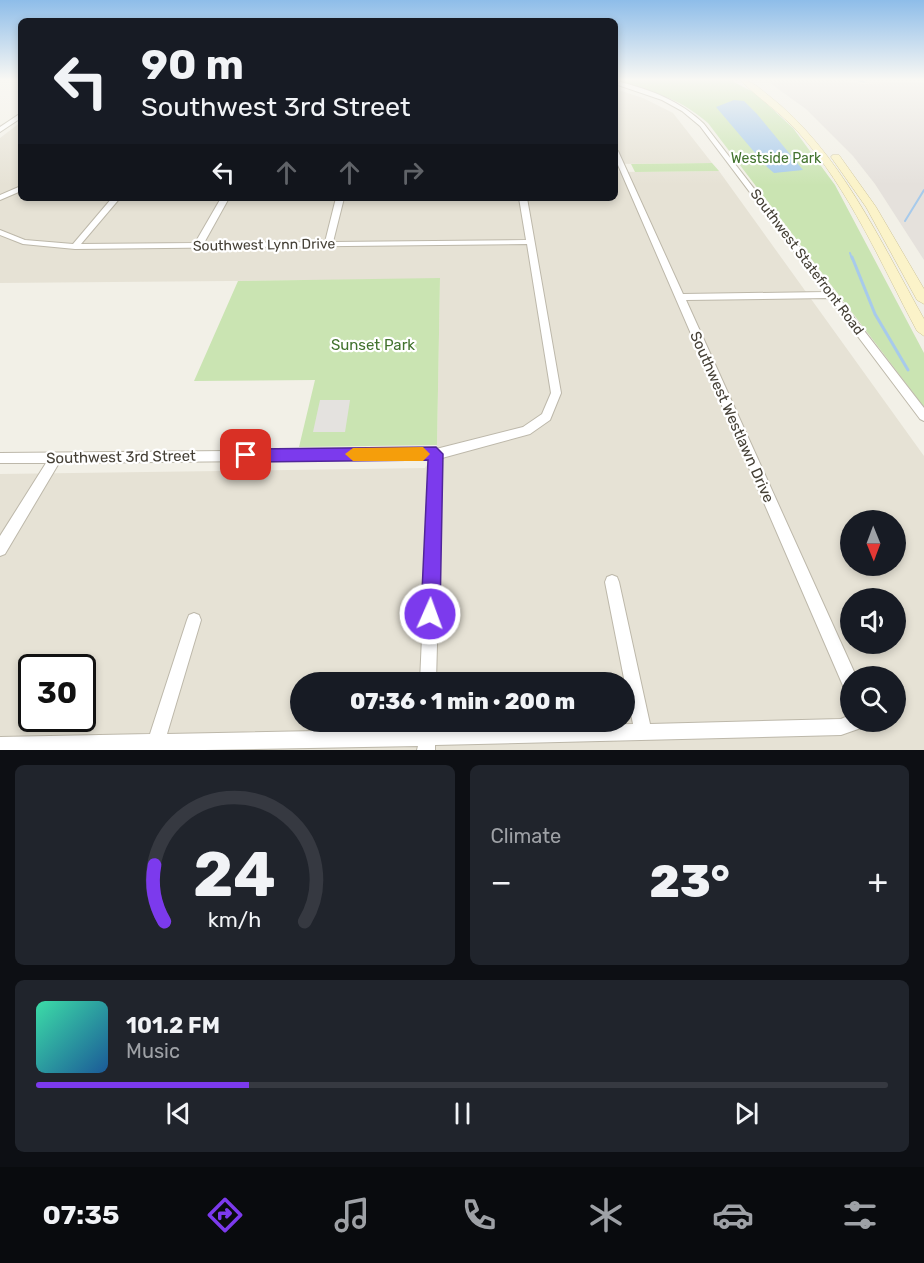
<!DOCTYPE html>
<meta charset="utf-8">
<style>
body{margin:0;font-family:Rubik,sans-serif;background:#20242c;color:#f1f3f6;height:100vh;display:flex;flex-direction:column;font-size:22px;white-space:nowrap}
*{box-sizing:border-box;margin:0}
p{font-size:20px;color:#9ea1a6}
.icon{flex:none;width:33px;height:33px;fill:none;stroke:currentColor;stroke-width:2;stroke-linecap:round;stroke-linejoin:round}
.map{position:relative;height:750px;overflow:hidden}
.sheet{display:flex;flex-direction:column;gap:15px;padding:15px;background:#0d0f14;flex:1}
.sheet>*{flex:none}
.guide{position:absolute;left:18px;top:18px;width:600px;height:183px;border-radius:9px;box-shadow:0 3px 9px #0003;background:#171b24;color:#f1f3f6;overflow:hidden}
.needle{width:39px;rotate:179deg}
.buttons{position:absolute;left:840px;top:510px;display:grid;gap:12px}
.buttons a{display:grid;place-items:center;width:66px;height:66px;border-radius:50%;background:#171b24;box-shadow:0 3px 9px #0003;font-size:30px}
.speed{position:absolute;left:18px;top:654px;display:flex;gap:12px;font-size:30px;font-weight:700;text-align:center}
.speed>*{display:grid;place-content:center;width:78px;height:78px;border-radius:50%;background:#171b24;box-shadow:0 3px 9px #0003;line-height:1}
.speed .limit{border:3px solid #111;border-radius:9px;background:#fff;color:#111}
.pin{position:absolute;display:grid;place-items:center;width:51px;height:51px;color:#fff;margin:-26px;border-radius:12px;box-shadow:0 3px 9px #0006}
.me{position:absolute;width:66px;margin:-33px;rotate:2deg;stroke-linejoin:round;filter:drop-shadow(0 0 4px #0008)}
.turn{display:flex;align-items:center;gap:21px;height:126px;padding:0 24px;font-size:27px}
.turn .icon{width:78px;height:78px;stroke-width:2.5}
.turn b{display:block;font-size:42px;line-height:51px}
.lanes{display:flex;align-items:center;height:57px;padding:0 24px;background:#0003;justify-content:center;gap:30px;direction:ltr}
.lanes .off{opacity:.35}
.big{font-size:45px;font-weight:800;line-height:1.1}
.sheet .card{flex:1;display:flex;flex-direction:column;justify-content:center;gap:9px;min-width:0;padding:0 21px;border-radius:9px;background:#20242c}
.sheet .dial{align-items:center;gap:0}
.dial svg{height:156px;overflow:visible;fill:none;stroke:#363941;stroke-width:7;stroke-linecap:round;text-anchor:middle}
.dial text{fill:#f1f3f6;stroke:none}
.song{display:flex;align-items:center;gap:18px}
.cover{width:72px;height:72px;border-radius:9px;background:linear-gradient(135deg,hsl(160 70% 55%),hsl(210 70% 35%))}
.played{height:6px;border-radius:3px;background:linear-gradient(90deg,#7c3aed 25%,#363941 25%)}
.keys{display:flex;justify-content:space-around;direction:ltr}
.heat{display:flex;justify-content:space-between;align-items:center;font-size:33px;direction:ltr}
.sheet .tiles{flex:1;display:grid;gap:15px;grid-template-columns:1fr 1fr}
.card:last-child{grid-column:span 2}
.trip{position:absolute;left:290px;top:672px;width:345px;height:60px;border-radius:30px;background:#171b24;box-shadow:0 3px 9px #0003;font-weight:800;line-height:60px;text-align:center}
.dock{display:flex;height:96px;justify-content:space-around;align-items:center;background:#090b0e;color:#9ea1a6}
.dock .icon{width:42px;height:42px}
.dock .selected{color:#7c3aed}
.dock b{font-size:27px;color:#f1f3f6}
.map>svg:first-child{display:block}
</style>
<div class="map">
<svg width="924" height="750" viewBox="0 0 924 750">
<rect width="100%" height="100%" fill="#f2f0e7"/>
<path fill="#e6e2d5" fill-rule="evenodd" d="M 615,89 L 643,98 L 673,113 L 712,163 L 616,164 L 619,172 L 719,171 L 924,456 L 924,750 L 0,750 L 0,474 L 425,468 L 437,445 L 440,279 L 0,283 L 0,138 L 21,122 L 21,198 L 615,198 ZM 850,520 L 896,520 L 896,566 L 850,566 ZM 850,598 L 896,598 L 896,644 L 850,644 ZM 32,668 L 82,668 L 82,718 L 32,718 ZM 850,676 L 896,676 L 896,722 L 850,722 ZM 300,682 L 624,682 L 624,722 L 300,722 Z"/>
<polygon fill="#e5e1dc" points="834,80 862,84 924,82 924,260 875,184 853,156 806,109 767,81"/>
<g fill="#cae4b2">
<path d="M 615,80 L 730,80 L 755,93 L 793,128 L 835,185 L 924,353 L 924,407 L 708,123 C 673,93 654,95 615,80 Z"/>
<polygon points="712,163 719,171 635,172 631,164"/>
<polygon points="440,278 437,445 299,447 315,380 194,381 238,281"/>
</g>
<polygon fill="#e4e2df" points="320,400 350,400 345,432 313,432"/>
<polygon fill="#a7caeb" points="734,100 744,101 757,114 803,170 774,173 767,167 716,107"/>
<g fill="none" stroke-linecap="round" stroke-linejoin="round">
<polyline stroke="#a7caeb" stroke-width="1.5" points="856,80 864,82"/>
<g stroke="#a7caeb" stroke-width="2">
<polyline points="905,221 924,190"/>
<polyline points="850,253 852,259"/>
</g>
<polyline stroke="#a7caeb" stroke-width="3" points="852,257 875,314 908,370"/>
<g stroke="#bdb8aa" stroke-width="2">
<g id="minor">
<path d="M 620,82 C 652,90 680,101 704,124 L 924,408 L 924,421 L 920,419 L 829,298 L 686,300 L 856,676 L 850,676 L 850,690 L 844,688 L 615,158 L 615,149 L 618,151 L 683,294 L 825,292 L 700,126 L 682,111 L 662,100 L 618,85 Z"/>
<polygon points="21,113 21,118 0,132 0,127"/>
<polygon points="21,186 21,191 0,200 0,195"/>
<polygon points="112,198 120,198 81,244 195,243 221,198 229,198 204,243 325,242 336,198 344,198 333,242 526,240 519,198 527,198 561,393 550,420 530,434 442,458 436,682 420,682 430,459 59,463 5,554 0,556 0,536 46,463 0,463 0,453 436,449 523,427 542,414 551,393 527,244 75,249 23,244 0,235 0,230 25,240 73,244"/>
<polygon points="612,575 617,577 619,582 650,724 841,719 850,715 850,722 863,722 861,728 841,735 435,745 435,750 417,750 418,746 205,750 0,750 0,737 150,734 187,620 189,615 194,613 199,615 201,620 167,734 418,729 419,722 435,722 435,728 633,724 605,582 607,577"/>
</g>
</g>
<g stroke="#cfc599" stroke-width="1">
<g id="secondary">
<path d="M 740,80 C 752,80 759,88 768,95 C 840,151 880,241 924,319 L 924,336 L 917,331 C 881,264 850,190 799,133 C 781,113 759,99 740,80 Z"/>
<polygon points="833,155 839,155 876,207 924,289 924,304 917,300 866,207 831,157"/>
</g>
</g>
<use href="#minor" fill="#fff" fill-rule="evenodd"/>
<use href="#secondary" fill="#fbf3c9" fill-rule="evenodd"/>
</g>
<linearGradient id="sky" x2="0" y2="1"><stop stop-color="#8ebde9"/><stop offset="0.43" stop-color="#f9f8f4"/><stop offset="1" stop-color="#f9f8f4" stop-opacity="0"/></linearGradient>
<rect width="924" height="185" fill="url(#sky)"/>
<polygon fill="#7c3aed" stroke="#51269a" stroke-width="1.5" points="436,447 443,454 440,614 437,621 430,624 424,621 421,614 428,460 246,462 239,455 246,449"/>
<polygon fill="#f59e0b" points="423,447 430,454 423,461 353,461 345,454 353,448"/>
<g text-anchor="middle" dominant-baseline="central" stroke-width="4.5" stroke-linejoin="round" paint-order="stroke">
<g font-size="14" fill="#42732e" stroke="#fff">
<text x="776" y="158">Westside Park</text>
</g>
<g font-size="14" fill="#454036" stroke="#fff">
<text transform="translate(264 245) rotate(-1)">Southwest Lynn Drive</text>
<text transform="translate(807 262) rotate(53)">Southwest Statefront Road</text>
</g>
<g font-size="15" fill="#42732e" stroke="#fff">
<text x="373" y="345">Sunset Park</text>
</g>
<g font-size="15" fill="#454036" stroke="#fff">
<text transform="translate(732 417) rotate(66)">Southwest Westlawn Drive</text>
<text transform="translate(121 457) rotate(-1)">Southwest 3rd Street</text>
</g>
</g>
</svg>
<div class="buttons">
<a><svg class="needle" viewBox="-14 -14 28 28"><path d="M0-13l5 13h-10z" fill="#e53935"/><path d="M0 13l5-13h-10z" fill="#9ea1a6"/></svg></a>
<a><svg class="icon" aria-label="sound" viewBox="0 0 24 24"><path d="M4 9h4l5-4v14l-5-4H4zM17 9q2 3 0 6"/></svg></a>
<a><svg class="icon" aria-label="search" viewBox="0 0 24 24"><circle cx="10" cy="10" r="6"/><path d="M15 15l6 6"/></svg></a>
</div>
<div class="speed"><div class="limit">30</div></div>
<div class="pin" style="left:246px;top:455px;background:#d93025"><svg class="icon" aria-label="arrive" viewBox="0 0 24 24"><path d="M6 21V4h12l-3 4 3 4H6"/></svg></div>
<svg class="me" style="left:430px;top:614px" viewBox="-20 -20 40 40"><circle r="17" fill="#7c3aed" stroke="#fff" stroke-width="3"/><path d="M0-11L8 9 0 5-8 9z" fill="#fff"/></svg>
<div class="trip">07:36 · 1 min · 200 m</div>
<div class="guide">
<div class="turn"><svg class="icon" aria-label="left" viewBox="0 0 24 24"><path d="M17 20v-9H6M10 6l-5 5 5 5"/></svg><div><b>90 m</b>Southwest 3rd Street</div></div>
<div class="lanes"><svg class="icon" aria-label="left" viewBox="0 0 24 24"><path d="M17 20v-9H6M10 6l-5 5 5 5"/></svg><svg class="icon off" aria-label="ahead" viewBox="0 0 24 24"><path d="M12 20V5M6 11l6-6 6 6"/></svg><svg class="icon off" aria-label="ahead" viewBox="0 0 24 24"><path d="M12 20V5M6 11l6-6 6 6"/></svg><svg class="icon off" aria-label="right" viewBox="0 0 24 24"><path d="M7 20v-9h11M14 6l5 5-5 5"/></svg></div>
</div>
</div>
<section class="sheet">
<div class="tiles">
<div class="card dial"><svg viewBox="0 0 100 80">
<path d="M14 69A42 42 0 1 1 86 69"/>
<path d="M14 69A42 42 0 0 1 9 40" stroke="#7c3aed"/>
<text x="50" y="56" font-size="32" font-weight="700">24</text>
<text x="50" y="72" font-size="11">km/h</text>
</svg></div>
<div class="card"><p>Climate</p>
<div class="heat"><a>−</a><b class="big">23°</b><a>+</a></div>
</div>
<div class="card">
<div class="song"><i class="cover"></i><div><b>101.2 FM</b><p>Music</p></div></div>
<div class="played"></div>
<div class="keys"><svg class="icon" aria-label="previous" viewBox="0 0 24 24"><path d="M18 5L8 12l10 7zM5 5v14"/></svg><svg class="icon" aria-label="pause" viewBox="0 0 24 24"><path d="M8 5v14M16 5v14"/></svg><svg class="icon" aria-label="next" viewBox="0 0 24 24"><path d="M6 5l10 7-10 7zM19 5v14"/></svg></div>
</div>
</div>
</section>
<nav class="dock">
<b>07:35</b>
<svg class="icon selected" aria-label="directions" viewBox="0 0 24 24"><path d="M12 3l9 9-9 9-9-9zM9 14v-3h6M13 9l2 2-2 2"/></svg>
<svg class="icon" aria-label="music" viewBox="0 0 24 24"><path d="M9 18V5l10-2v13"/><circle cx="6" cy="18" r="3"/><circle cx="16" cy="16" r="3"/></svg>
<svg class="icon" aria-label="phone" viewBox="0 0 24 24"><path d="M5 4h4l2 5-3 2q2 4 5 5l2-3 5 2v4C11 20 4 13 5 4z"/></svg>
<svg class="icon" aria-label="climate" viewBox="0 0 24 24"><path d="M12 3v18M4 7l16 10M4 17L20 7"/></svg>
<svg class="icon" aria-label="car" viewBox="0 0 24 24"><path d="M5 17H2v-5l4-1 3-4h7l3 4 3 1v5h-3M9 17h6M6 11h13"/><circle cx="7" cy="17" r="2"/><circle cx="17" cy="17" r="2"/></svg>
<svg class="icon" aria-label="filters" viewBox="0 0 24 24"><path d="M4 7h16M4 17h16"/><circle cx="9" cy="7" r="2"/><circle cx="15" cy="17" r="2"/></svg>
</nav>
